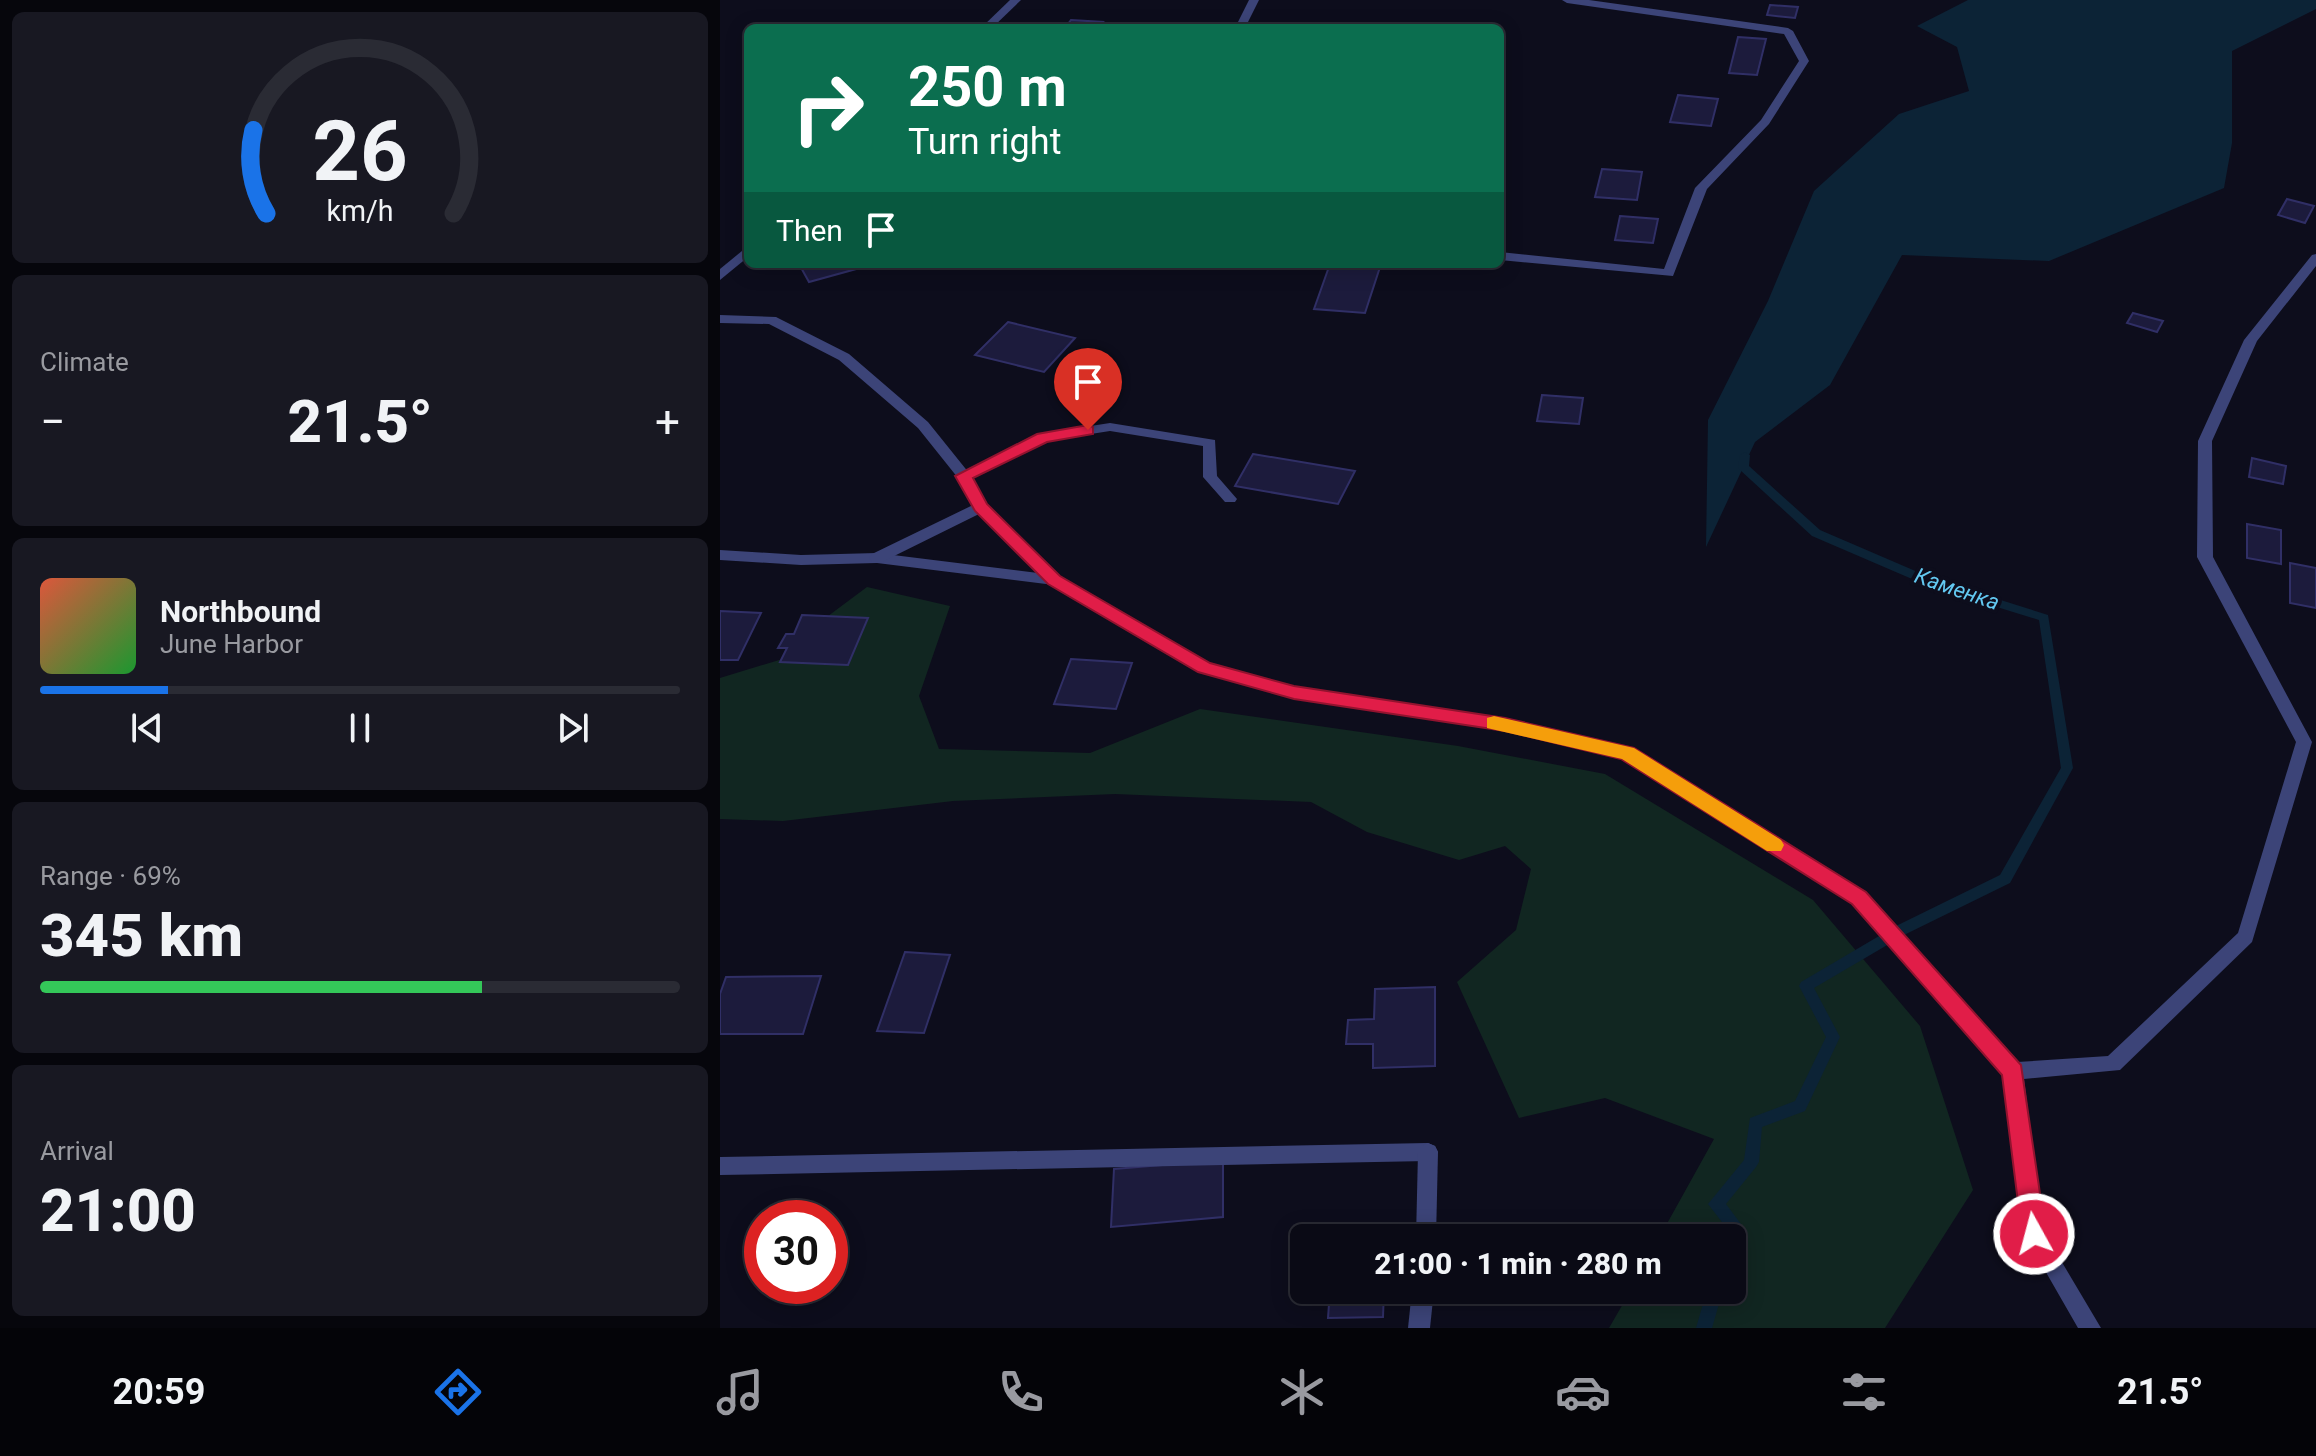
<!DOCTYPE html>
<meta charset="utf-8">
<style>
body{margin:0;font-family:Roboto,sans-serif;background:#181822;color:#f1f3f6;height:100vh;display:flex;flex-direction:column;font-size:30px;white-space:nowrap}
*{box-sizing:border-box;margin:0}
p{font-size:26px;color:#999aa0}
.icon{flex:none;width:44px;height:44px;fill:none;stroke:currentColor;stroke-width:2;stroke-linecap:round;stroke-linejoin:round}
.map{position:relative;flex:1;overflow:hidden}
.details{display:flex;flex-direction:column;gap:12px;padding:12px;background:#06060c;width:720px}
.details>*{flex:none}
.top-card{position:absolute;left:24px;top:24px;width:760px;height:244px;border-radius:12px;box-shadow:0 4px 20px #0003,0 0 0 2px #2a2b34;background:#0b6e4f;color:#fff;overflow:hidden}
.speed{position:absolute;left:24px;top:1200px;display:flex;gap:16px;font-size:40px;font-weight:700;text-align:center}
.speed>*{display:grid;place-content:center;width:104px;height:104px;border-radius:50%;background:#0a0a15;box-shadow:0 4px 20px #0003,0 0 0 2px #2a2b34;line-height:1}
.speed .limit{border:12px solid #d22;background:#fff;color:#111}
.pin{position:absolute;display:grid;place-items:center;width:68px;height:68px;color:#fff;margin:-82px -34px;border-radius:50% 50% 50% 0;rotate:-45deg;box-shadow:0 0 8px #0007}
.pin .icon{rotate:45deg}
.me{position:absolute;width:88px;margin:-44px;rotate:353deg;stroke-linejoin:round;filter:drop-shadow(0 0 6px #0008)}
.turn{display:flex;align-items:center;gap:28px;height:168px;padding:0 32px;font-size:36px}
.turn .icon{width:104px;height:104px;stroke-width:2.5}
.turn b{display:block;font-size:56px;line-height:68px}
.then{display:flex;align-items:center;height:76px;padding:0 32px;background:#0003;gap:16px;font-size:30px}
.big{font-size:60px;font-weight:800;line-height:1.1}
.details .tile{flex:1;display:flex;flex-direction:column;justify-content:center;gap:12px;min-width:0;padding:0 28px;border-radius:12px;background:#181822}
.details .dial{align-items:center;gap:0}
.dial svg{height:208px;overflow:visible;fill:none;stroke:#2a2b34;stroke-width:7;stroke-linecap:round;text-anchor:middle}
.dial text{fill:#f1f3f6;stroke:none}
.song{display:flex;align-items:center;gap:24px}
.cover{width:96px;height:96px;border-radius:12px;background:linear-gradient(135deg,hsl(10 70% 55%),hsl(130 70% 35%))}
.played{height:8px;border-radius:4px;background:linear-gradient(90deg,#1a73e8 20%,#2a2b34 20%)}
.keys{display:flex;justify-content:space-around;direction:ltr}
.heat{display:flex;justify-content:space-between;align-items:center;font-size:44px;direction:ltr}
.charge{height:12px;border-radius:6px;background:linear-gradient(90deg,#34c759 69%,#2a2b34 0)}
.trip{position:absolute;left:570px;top:1224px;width:456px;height:80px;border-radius:12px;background:#0a0a15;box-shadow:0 4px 20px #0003,0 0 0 2px #2a2b34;font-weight:800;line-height:80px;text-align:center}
.tab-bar{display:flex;height:128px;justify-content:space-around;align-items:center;background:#040408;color:#999aa0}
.tab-bar .icon{width:56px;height:56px}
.tab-bar .on{color:#1a73e8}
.tab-bar b{font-size:36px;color:#f1f3f6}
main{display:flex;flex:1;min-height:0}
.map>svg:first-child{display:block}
</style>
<main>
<section class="details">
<div class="tile dial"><svg viewBox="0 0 100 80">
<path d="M14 69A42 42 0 1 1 86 69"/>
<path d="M14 69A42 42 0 0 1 9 37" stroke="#1a73e8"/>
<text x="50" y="56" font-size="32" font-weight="700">26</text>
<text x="50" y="72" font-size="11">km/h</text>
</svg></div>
<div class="tile"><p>Climate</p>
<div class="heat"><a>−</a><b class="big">21.5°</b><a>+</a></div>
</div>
<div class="tile">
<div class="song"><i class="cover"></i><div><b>Northbound</b><p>June Harbor</p></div></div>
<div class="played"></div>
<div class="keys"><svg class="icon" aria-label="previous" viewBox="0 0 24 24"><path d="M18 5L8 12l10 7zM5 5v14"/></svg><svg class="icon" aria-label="pause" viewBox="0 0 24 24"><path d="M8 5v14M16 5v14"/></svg><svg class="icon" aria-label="next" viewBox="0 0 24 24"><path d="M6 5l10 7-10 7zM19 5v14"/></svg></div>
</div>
<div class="tile"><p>Range · 69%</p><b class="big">345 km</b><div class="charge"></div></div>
<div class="tile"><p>Arrival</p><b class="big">21:00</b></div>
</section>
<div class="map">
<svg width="1596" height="1328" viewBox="0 0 1596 1328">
<rect width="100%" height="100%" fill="#0d0d1c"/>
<polygon fill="#112621" points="147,587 230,606 199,696 219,749 370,753 480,709 738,746 885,774 1093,900 1200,1026 1253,1190 1165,1328 889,1328 911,1290 1012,1290 1012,1238 939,1238 994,1139 885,1098 799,1118 737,982 796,930 811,869 785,846 739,860 647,832 591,802 395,794 233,801 63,821 0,819 0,678 69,657 96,625"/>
<polygon fill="#0c2336" points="1248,0 1596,0 1596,9 1512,51 1512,143 1504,188 1329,261 1182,255 1110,385 1035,442 986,547 988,420 1048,301 1094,191 1179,114 1249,91 1237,47 1197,26"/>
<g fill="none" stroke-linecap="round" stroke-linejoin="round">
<g fill="#0c2336" fill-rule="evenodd">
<polygon points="1025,452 1030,455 1029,466 1100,530 1214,579 1328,615 1353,768 1290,883 1186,934 1094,988 1120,1037 1085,1111 1042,1127 1039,1162 1036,1167 1006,1204 1021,1224 1017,1238 1012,1244 1012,1238 1001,1238 1005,1226 988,1204 1024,1160 1030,1118 1075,1101 1106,1037 1079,986 1081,982 1176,926 1280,875 1341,768 1319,620 1206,585 1092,536 1019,469 1018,467 1020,455"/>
<polygon points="987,1290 1003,1290 992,1328 976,1328"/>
</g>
</g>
<g fill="#1c1b3c" stroke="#302f66" stroke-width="2">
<polygon points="1050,5 1078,7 1075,18 1047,15"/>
<polygon points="351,20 383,22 379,28 345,28"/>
<polygon points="1018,37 1046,39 1037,75 1009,73"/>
<polygon points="958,95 998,99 991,126 950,122"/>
<polygon points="882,169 922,172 917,200 875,197"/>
<polygon points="1567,199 1594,206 1585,223 1558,215"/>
<polygon points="900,216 938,219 933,243 895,240"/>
<polygon points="79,264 146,264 147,266 89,282"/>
<polygon points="610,264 661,264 645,313 594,309"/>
<polygon points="1413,313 1443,321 1437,332 1407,323"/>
<polygon points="288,322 355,338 324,372 255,355"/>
<polygon points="822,395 863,398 859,424 817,421"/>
<polygon points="533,454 635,471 618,504 515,486"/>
<polygon points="1532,458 1566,466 1563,484 1529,477"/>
<polygon points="1527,524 1561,530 1561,564 1527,558"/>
<polygon points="1570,563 1596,568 1596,608 1570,603"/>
<polygon points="0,611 41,613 18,660 0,660"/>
<polygon points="82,615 148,618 128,665 60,662 67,648 58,648 66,634 74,634"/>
<polygon points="351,659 412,663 396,709 334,704"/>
<polygon points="185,952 230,955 204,1033 157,1031"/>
<polygon points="101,976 83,1034 0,1034 0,994 6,977"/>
<polygon points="715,987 715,1066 653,1068 653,1044 626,1044 628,1020 654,1019 655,989"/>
<polygon points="503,1160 503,1217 391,1227 394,1169"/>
<polygon points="666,1232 666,1238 612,1238 613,1233"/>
<polygon points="610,1290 664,1290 663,1317 608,1318"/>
</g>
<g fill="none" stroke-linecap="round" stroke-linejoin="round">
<g fill="#3c4478" fill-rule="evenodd">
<polygon points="529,0 539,0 525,28 515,28"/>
<polygon points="842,0 869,0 1068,28 1073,31 1089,61 1049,124 987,189 953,276 780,260 780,252 944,269 975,188 1041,120 1079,61 1064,34 847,3"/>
<polygon points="390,423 495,440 497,476 517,499 515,502 505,502 483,477 483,446 390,431 326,441 249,479 239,479 237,476 318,434"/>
<polygon points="0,550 81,555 157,553 334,575 342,580 334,585 157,563 81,565 0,560"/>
<polygon points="708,1143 715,1146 718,1152 715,1158 708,1161 0,1175 0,1157"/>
</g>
<g fill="#3c4478" fill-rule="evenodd">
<polygon points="1596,254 1596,266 1537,341 1492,441 1493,557 1592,742 1532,942 1400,1070 1304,1079 1324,1232 1381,1328 1358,1328 1304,1234 1284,1074 1133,903 902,758 785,730 574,699 478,672 329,584 259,514 162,562 152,562 149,558 152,554 253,505 238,478 198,428 119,360 49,324 0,323 0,315 56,317 129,354 208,422 249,473 267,504 339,576 489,664 574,687 785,718 913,749 1145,893 1297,1062 1388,1056 1518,933 1576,742 1477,557 1478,441 1524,340 1592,255"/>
<polygon points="708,1143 715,1146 718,1152 716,1238 696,1238 698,1152 701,1146"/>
<polygon points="692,1290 714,1290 710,1328 688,1328"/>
</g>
<g fill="#3c4478" fill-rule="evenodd">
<polygon points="290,0 301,0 272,28 261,28"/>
<polygon points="28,246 28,257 0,280 0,269"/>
</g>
</g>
<polygon fill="#e11d48" stroke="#92132f" stroke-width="2" points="368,425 373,427 373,434 327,442 253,478 267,504 340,576 490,663 574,686 785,718 914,748 1146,892 1301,1065 1326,1234 1322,1242 1314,1245 1305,1242 1302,1234 1282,1075 1132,904 901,759 785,731 574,699 478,672 328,584 255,511 235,476 317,434"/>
<polygon fill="#f59e0b" points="774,716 914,748 1061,840 1064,845 1061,851 1047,851 902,759 767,728 767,718"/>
<g text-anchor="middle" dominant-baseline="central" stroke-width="8" stroke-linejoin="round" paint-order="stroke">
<g font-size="22" font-style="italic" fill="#63c9f2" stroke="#0d0d1c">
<text transform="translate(1237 589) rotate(19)">Каменка</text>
</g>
</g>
</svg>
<div class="speed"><div class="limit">30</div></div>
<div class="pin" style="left:368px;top:430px;background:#d93025"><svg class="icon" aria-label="arrive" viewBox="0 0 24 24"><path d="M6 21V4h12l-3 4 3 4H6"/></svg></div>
<svg class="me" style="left:1314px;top:1234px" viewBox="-20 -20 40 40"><circle r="17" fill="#e11d48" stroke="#fff" stroke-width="3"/><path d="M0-11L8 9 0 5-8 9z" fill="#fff"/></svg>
<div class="trip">21:00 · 1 min · 280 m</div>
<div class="top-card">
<div class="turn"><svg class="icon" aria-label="right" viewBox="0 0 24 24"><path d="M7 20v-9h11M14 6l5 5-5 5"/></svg><div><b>250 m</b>Turn right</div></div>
<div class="then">Then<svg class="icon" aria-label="arrive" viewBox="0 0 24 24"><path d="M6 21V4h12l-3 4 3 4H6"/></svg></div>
</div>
</div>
</main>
<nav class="tab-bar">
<b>20:59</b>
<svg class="icon on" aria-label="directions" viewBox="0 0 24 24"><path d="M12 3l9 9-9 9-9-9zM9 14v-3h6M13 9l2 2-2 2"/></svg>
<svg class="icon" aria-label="music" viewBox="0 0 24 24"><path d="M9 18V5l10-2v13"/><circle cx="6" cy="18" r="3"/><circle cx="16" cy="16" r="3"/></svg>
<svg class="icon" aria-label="phone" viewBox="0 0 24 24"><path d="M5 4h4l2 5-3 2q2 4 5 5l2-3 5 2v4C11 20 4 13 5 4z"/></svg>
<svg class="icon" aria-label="climate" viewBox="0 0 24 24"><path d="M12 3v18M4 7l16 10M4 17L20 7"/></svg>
<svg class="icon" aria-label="car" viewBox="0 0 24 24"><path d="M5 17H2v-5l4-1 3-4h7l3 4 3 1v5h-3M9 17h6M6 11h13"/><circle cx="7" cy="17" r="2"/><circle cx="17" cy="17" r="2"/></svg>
<svg class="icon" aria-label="filters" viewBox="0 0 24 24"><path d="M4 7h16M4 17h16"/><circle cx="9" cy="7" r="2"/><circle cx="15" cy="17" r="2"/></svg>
<b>21.5°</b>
</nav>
